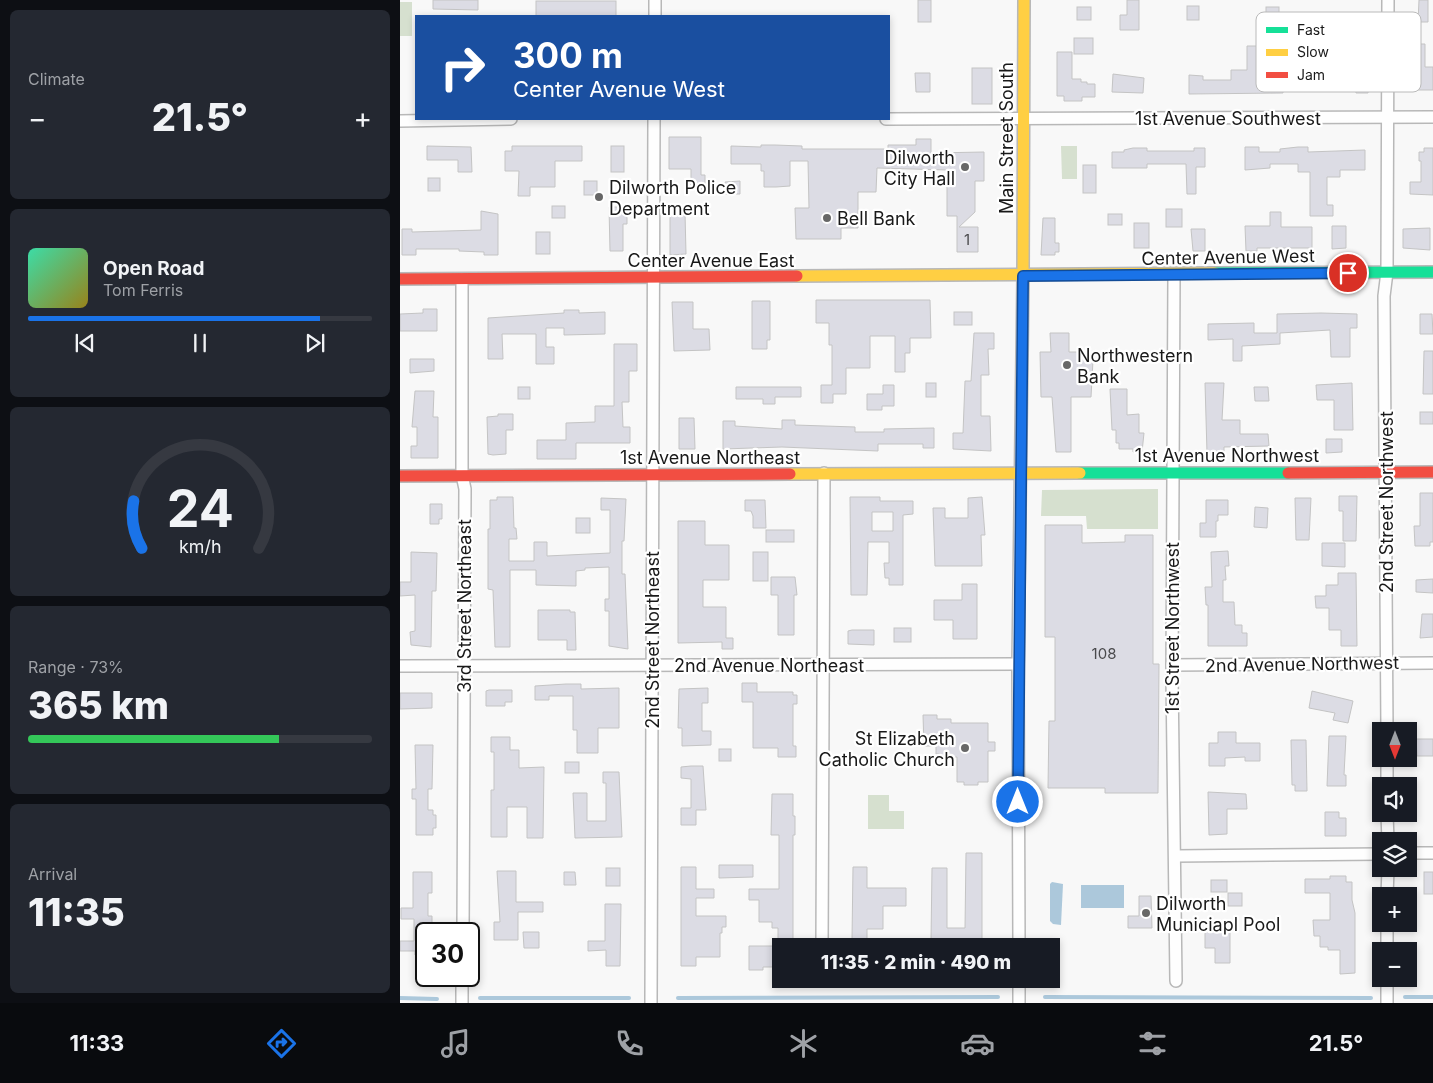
<!DOCTYPE html>
<meta charset="utf-8">
<style>
body{margin:0;font-family:Inter,sans-serif;background:#242831;color:#f1f3f6;height:100vh;display:flex;flex-direction:column;font-size:19px;white-space:nowrap}
*{box-sizing:border-box;margin:0}
p{font-size:16px;color:#9ea1a6}
.icon{flex:none;width:28px;height:28px;fill:none;stroke:currentColor;stroke-width:2;stroke-linecap:round;stroke-linejoin:round}
.map{position:relative;flex:1;overflow:hidden}
.drawer{display:flex;flex-direction:column;gap:10px;padding:10px;background:#0d0f14;width:400px}
.drawer>*{flex:none}
.guide{position:absolute;left:15px;top:15px;width:475px;height:105px;border-radius:0px;box-shadow:0 2px 8px #0003;background:#1a4fa0;color:#fff;overflow:hidden}
.needle{width:32px;rotate:180deg}
.controls{position:absolute;left:972px;top:722px;display:grid;gap:10px}
.controls a{display:grid;place-items:center;width:45px;height:45px;border-radius:0px;background:#171b24;box-shadow:0 2px 8px #0003;font-size:25px}
.speed{position:absolute;left:15px;top:922px;display:flex;gap:10px;font-size:25px;font-weight:700;text-align:center}
.speed>*{display:grid;place-content:center;width:65px;height:65px;border-radius:50%;background:#171b24;box-shadow:0 2px 8px #0003;line-height:1}
.speed .limit{border:2px solid #111;border-radius:8px;background:#fff;color:#111}
.pin{position:absolute;display:grid;place-items:center;width:42px;height:42px;color:#fff;margin:-21px;border:2px solid #fff;border-radius:50%;box-shadow:0 1px 5px #0007}
.me{position:absolute;width:55px;margin:-28px;rotate:0deg;stroke-linejoin:round;filter:drop-shadow(0 0 4px #0008)}
.turn{display:flex;align-items:center;gap:18px;height:105px;padding:0 15px;font-size:22px}
.turn .icon{width:65px;height:65px;stroke-width:2.5}
.turn b{display:block;font-size:35px;line-height:42px}
.big{font-size:38px;font-weight:800;line-height:1.1}
.drawer .card{flex:1;display:flex;flex-direction:column;justify-content:center;gap:8px;min-width:0;padding:0 18px;border-radius:8px;background:#242831}
.drawer .dial{align-items:center;gap:0}
.dial svg{height:130px;overflow:visible;fill:none;stroke:#363941;stroke-width:7;stroke-linecap:round;text-anchor:middle}
.dial text{fill:#f1f3f6;stroke:none}
.song{display:flex;align-items:center;gap:15px}
.cover{width:60px;height:60px;border-radius:8px;background:linear-gradient(135deg,hsl(160 70% 55%),hsl(50 70% 35%))}
.played{height:5px;border-radius:2px;background:linear-gradient(90deg,#1a73e8 85%,#363941 85%)}
.keys{display:flex;justify-content:space-around;direction:ltr}
.heat{display:flex;justify-content:space-between;align-items:center;font-size:28px;direction:ltr}
.charge{height:8px;border-radius:4px;background:linear-gradient(90deg,#34c759 73%,#363941 0)}
.trip{position:absolute;left:372px;top:938px;width:288px;height:50px;border-radius:0px;background:#171b24;box-shadow:0 2px 8px #0003;font-weight:800;line-height:50px;text-align:center}
.tab-bar{display:flex;height:80px;justify-content:space-around;align-items:center;background:#090b0e;color:#9ea1a6}
.tab-bar .icon{width:35px;height:35px}
.tab-bar .on{color:#1a73e8}
.tab-bar b{font-size:22px;color:#f1f3f6}
main{display:flex;flex:1;min-height:0}
.map>svg:first-child{display:block}
</style>
<main>
<section class="drawer">
<div class="card"><p>Climate</p>
<div class="heat"><a>−</a><b class="big">21.5°</b><a>+</a></div>
</div>
<div class="card">
<div class="song"><i class="cover"></i><div><b>Open Road</b><p>Tom Ferris</p></div></div>
<div class="played"></div>
<div class="keys"><svg class="icon" aria-label="previous" viewBox="0 0 24 24"><path d="M18 5L8 12l10 7zM5 5v14"/></svg><svg class="icon" aria-label="pause" viewBox="0 0 24 24"><path d="M8 5v14M16 5v14"/></svg><svg class="icon" aria-label="next" viewBox="0 0 24 24"><path d="M6 5l10 7-10 7zM19 5v14"/></svg></div>
</div>
<div class="card dial"><svg viewBox="0 0 100 80">
<path d="M14 69A42 42 0 1 1 86 69"/>
<path d="M14 69A42 42 0 0 1 9 40" stroke="#1a73e8"/>
<text x="50" y="56" font-size="32" font-weight="700">24</text>
<text x="50" y="72" font-size="11">km/h</text>
</svg></div>
<div class="card"><p>Range · 73%</p><b class="big">365 km</b><div class="charge"></div></div>
<div class="card"><p>Arrival</p><b class="big">11:35</b></div>
</section>
<div class="map">
<svg width="1033" height="1003" viewBox="0 0 1033 1003">
<rect width="100%" height="100%" fill="#f8f8f8"/>
<g fill="#d6e0cf">
<rect x="0" y="2" width="12" height="34"/>
<polygon points="661,146 677,146 677,179 662,179"/>
<polygon points="758,489 758,529 687,529 686,516 641,516 642,490"/>
<polygon points="468,795 489,795 489,811 504,811 504,829 468,829"/>
</g>
<g fill="#acc8db">
<polygon points="652,882 663,884 661,925 653,924 650,921 650,884"/>
<rect x="681" y="885" width="43" height="23"/>
</g>
<g fill="none" stroke-linecap="round" stroke-linejoin="round">
<g stroke="#acc8db" stroke-width="4">
<polyline points="645,997 971,998"/>
<polyline points="1005,997 1033,997"/>
<polyline points="0,998 37,999"/>
<polyline points="80,998 229,998"/>
<polyline points="278,998 598,997"/>
</g>
</g>
<g fill="#dcdce4" stroke="#c4c4c4" fill-rule="evenodd">
<polygon points="33,0 78,0 78,10 33,9"/>
<rect x="518" y="0" width="13" height="22"/>
<polygon points="727,0 739,0 739,30 720,30 720,15 727,15"/>
<polygon points="1019,0 1028,0 1028,22 1018,22"/>
<rect x="136" y="1" width="80" height="15"/>
<rect x="787" y="6" width="12" height="14"/>
<rect x="677" y="7" width="14" height="13"/>
<rect x="866" y="7" width="13" height="15"/>
<rect x="674" y="38" width="19" height="16"/>
<polygon points="1011,44 1025,44 1025,67 1033,67 1033,90 1015,90 1015,88 1011,87"/>
<polygon points="847,46 863,46 864,60 857,60 857,79 883,79 883,93 789,94 789,75 803,76 803,80 831,80 831,70 847,70"/>
<polygon points="657,52 672,52 672,79 681,79 681,82 687,82 687,84 695,84 695,97 682,97 682,101 664,101 664,96 657,96"/>
<polygon points="954,67 969,67 968,93 956,93"/>
<rect x="572" y="68" width="20" height="36"/>
<polygon points="515,73 530,73 530,92 516,92"/>
<polygon points="713,74 744,78 743,93 712,92"/>
<polygon points="269,137 301,137 301,175 305,175 305,189 291,189 291,169 269,169"/>
<polygon points="516,139 531,139 531,153 584,152 584,181 575,181 575,212 559,227 578,227 578,252 557,252 557,216 547,216 547,170 477,168 476,192 458,192 458,228 441,228 441,239 396,239 395,208 409,208 408,161 390,161 390,186 376,187 364,187 364,171 361,171 361,164 331,164 331,146 361,147 361,145 375,145 402,146 402,149 488,149 488,145 516,145"/>
<polygon points="27,146 71,147 72,172 58,172 58,160 27,160"/>
<polygon points="112,146 182,146 182,161 155,161 155,187 130,187 130,196 118,196 119,171 105,171 105,151 112,151"/>
<rect x="211" y="146" width="13" height="26"/>
<polygon points="845,147 859,147 859,152 880,152 880,149 898,147 908,147 908,152 965,150 965,170 940,170 940,177 927,177 927,205 933,205 933,216 910,216 910,172 898,172 898,164 870,164 870,168 845,170"/>
<polygon points="733,148 747,148 747,151 794,151 794,148 805,148 805,167 796,167 796,194 787,194 786,164 747,164 747,168 712,168 712,152 724,152 724,150"/>
<polygon points="1024,148 1033,148 1033,195 1010,194 1010,182 1021,182 1021,161 1019,161 1019,152 1024,152"/>
<rect x="683" y="165" width="13" height="28"/>
<rect x="28" y="178" width="12" height="13"/>
<rect x="184" y="181" width="13" height="14"/>
<polygon points="340,181 340,194 325,194 325,182"/>
<rect x="152" y="206" width="13" height="12"/>
<polygon points="209,207 227,207 227,224 223,224 223,251 210,251"/>
<rect x="766" y="209" width="16" height="18"/>
<polygon points="81,211 98,214 98,255 84,255 84,252 59,251 59,249 16,249 16,255 2,255 2,229 12,229 12,232 81,230"/>
<polygon points="870,212 881,212 881,227 912,227 912,248 857,248 857,251 846,251 845,226 870,226"/>
<polygon points="270,213 285,213 286,254 270,255"/>
<rect x="708" y="214" width="14" height="11"/>
<polygon points="643,218 655,218 655,243 659,243 659,252 655,252 655,255 641,255"/>
<rect x="734" y="223" width="15" height="25"/>
<polygon points="932,226 946,226 946,248 932,249"/>
<polygon points="1030,228 1030,250 1003,248 1003,229"/>
<polygon points="791,229 805,229 805,251 793,251"/>
<rect x="136" y="232" width="14" height="22"/>
<polygon points="416,300 530,300 531,338 510,338 510,353 505,353 505,372 495,372 495,336 470,336 470,368 446,368 446,394 433,394 433,403 421,403 421,385 432,385 432,345 429,345 429,323 416,323"/>
<polygon points="352,301 370,301 370,340 367,340 367,349 352,349"/>
<polygon points="272,302 293,302 293,329 309,329 310,350 274,351"/>
<polygon points="23,309 37,309 37,331 0,331 0,314 23,313"/>
<polygon points="164,310 179,310 179,313 205,312 205,334 164,335 164,328 146,328 146,347 154,347 154,364 136,364 136,334 102,334 103,359 88,359 88,318 164,313"/>
<rect x="554" y="312" width="18" height="13"/>
<polygon points="921,313 957,314 957,328 950,328 950,357 931,357 930,330 880,333 880,344 842,346 842,361 833,361 833,339 808,340 808,324 854,323 854,333 877,333 877,314"/>
<polygon points="1020,314 1032,314 1033,334 1020,334"/>
<polygon points="574,333 594,333 594,349 588,349 589,375 581,375 581,416 590,416 591,451 553,449 553,433 563,433 565,381 571,381"/>
<polygon points="650,333 669,333 669,352 691,352 691,360 693,360 691,397 671,397 671,452 656,452 652,397 641,397 640,352 651,352"/>
<polygon points="214,344 237,344 237,371 229,371 229,402 222,402 223,427 230,427 230,443 176,443 176,459 137,459 137,440 166,440 166,423 195,422 195,406 214,406"/>
<polygon points="1024,351 1033,351 1033,394 1023,394"/>
<polygon points="10,359 34,359 34,371 10,373"/>
<rect x="526" y="383" width="10" height="14"/>
<polygon points="805,383 824,383 822,420 840,420 840,434 868,434 869,446 824,447 824,453 807,453"/>
<polygon points="952,383 953,430 934,430 934,400 917,400 916,385"/>
<polygon points="483,385 494,385 494,406 482,406 482,410 467,410 467,394 483,394"/>
<rect x="118" y="387" width="12" height="12"/>
<polygon points="336,387 401,387 401,397 375,397 375,404 363,404 363,399 336,399"/>
<polygon points="854,387 868,387 869,401 855,401"/>
<polygon points="710,389 727,389 727,415 739,414 739,433 744,433 742,452 733,452 733,449 719,449 719,443 716,443 716,430 712,430"/>
<polygon points="15,391 34,391 33,417 38,417 38,458 11,458 11,446 17,446 17,427 12,427"/>
<rect x="1020" y="412" width="13" height="12"/>
<polygon points="98,414 113,414 113,430 106,430 106,454 93,455 88,454 87,417 98,416"/>
<polygon points="279,418 294,418 295,449 279,449"/>
<polygon points="382,420 395,420 395,425 455,427 455,432 484,432 484,429 534,428 534,448 523,448 523,444 478,444 478,451 382,447 323,449 323,421 335,421 335,426 382,429"/>
<polygon points="926,439 942,439 942,452 926,453"/>
<polygon points="1020,493 1033,493 1033,542 1030,542 1030,546 1015,546 1014,526 1020,526"/>
<polygon points="939,496 957,496 956,541 943,541 943,511 939,511"/>
<polygon points="97,497 113,497 114,528 116,528 117,539 109,539 109,561 134,561 134,542 147,542 147,556 210,553 210,510 201,510 201,498 226,499 224,541 222,541 222,574 225,574 228,649 209,646 209,611 205,611 205,599 209,599 209,567 185,568 185,570 176,571 176,586 136,585 136,570 110,570 110,647 95,647 93,590 88,589 88,529 90,529 90,500 97,500"/>
<path d="M 450,497 L 480,497 L 480,501 L 513,501 L 513,514 L 503,515 L 503,585 L 489,585 L 489,578 L 485,578 L 484,563 L 489,563 L 489,542 L 468,542 L 467,595 L 451,595 ZM 472,512 L 493,512 L 493,531 L 472,531 Z"/>
<polygon points="582,497 585,535 581,535 582,566 535,566 533,508 545,508 545,518 568,518 568,498"/>
<polygon points="895,498 911,498 909,540 896,540"/>
<polygon points="345,500 365,500 366,528 353,528 353,516 351,511 345,511"/>
<polygon points="806,500 828,500 828,515 818,515 818,521 816,521 816,537 800,537 800,523 806,523"/>
<polygon points="30,504 42,504 42,519 39,519 39,524 30,524"/>
<polygon points="855,507 868,508 867,528 854,527"/>
<rect x="176" y="518" width="14" height="15"/>
<polygon points="278,521 305,521 305,545 329,545 329,580 303,580 303,607 326,607 326,638 333,638 333,649 322,649 322,642 278,643"/>
<polygon points="645,525 682,525 682,543 725,542 725,535 753,535 753,664 759,664 758,793 705,793 705,788 648,788 649,721 655,721 655,637 645,637"/>
<rect x="366" y="530" width="28" height="12"/>
<polygon points="922,543 945,543 945,567 922,566"/>
<polygon points="828,551 829,566 825,566 826,580 823,580 823,602 834,602 835,625 842,625 842,633 847,633 847,646 808,646 808,605 806,605 805,587 812,587 811,552"/>
<polygon points="11,552 37,553 36,591 32,591 31,647 11,645 10,632 15,631 15,595 0,596 0,582 11,582"/>
<rect x="353" y="552" width="15" height="29"/>
<polygon points="938,573 956,573 957,646 941,646 941,630 929,630 929,608 916,608 915,596 926,596 926,585 938,585"/>
<polygon points="371,577 395,577 397,595 394,595 394,635 378,635 378,595 371,595"/>
<polygon points="1033,579 1033,593 1016,592 1016,580"/>
<polygon points="562,584 577,584 577,639 553,639 553,620 534,620 534,600 562,600"/>
<polygon points="138,610 170,610 170,612 175,612 176,650 167,650 167,640 138,640"/>
<polygon points="1022,614 1033,614 1033,637 1020,638"/>
<rect x="494" y="628" width="17" height="14"/>
<polygon points="452,630 474,630 474,645 448,644 448,631"/>
<polygon points="342,683 357,683 357,692 393,692 393,695 397,695 397,704 393,704 393,746 396,746 396,757 378,757 378,748 353,748 353,702 342,702"/>
<polygon points="166,684 181,684 181,689 219,688 219,728 198,728 198,753 177,753 177,730 173,730 173,696 149,696 149,700 135,700 135,686"/>
<polygon points="308,688 308,703 302,703 302,731 311,731 311,745 282,746 282,728 278,728 279,689"/>
<polygon points="89,690 112,690 112,702 105,702 105,706 86,706 86,691"/>
<polygon points="912,691 953,701 948,723 933,720 935,713 909,708"/>
<polygon points="0,693 32,693 32,708 0,709"/>
<polygon points="523,715 537,715 537,719 551,719 551,723 588,723 588,742 595,742 595,751 588,751 588,782 578,782 578,785 564,785 564,782 557,782 557,757 540,758 540,754 536,754 536,746 524,746"/>
<polygon points="818,732 836,732 836,743 860,743 860,761 845,761 845,757 825,758 825,766 809,766 809,743 818,743"/>
<polygon points="929,736 946,736 944,775 946,775 946,786 927,786"/>
<polygon points="91,737 110,737 110,750 119,750 119,768 144,767 143,838 127,838 127,807 107,807 107,837 91,837 91,790 94,790 94,752 91,752"/>
<polygon points="1016,739 1033,739 1033,756 1017,756"/>
<polygon points="891,740 906,740 907,791 895,791 895,785 892,785"/>
<polygon points="15,745 33,745 32,789 28,789 28,810 33,810 33,815 36,815 36,828 33,828 33,835 16,835 16,799 12,799 12,789 16,789"/>
<rect x="319" y="749" width="12" height="12"/>
<rect x="165" y="762" width="14" height="11"/>
<polygon points="291,766 303,766 306,810 296,810 296,825 281,825 281,808 291,808 291,779 281,778 281,767"/>
<polygon points="203,772 219,772 222,837 175,838 173,793 187,793 187,821 206,821 206,783 203,783"/>
<polygon points="808,792 846,794 847,809 827,809 827,834 809,835"/>
<polygon points="372,794 393,794 393,816 395,816 395,835 393,835 393,940 392,946 381,946 381,967 363,967 363,970 349,970 349,946 378,946 378,928 372,928 372,922 359,922 359,900 349,900 349,889 379,889 379,835 371,835"/>
<polygon points="925,812 939,812 939,818 946,818 946,836 925,836"/>
<polygon points="566,853 582,853 582,946 567,946 567,939 531,940 532,868 547,868 547,928 565,928"/>
<polygon points="319,865 353,865 353,877 319,878"/>
<polygon points="281,867 296,867 296,889 314,889 314,898 296,898 296,916 326,916 326,927 322,927 322,933 320,933 320,957 296,957 296,966 281,966"/>
<polygon points="453,867 467,867 467,888 506,888 506,906 483,906 483,929 467,929 467,939 452,939"/>
<rect x="206" y="868" width="14" height="18"/>
<polygon points="97,871 116,871 116,902 143,902 143,912 118,912 118,940 94,940 94,922 100,922"/>
<polygon points="13,872 32,872 32,893 28,893 28,916 32,916 32,931 26,931 26,955 15,955 15,951 0,951 0,941 14,941 14,919 1,919 1,908 13,908"/>
<polygon points="164,872 175,872 176,885 164,885"/>
<rect x="1024" y="872" width="9" height="22"/>
<polygon points="930,876 946,876 946,882 952,882 952,900 955,913 955,973 940,974 940,950 928,950 928,947 920,947 920,936 914,936 913,920 930,920 930,893 905,893 905,879 930,879"/>
<rect x="811" y="880" width="16" height="12"/>
<rect x="828" y="893" width="14" height="13"/>
<polygon points="739,896 751,896 752,928 728,928 728,916 739,916"/>
<polygon points="205,904 221,904 220,966 206,966 206,950 188,951 188,941 205,941"/>
<polygon points="805,931 830,931 830,963 815,963 815,948 805,948"/>
<polygon points="123,932 139,932 139,948 124,948"/>
</g>
<g fill="none" stroke-linecap="round" stroke-linejoin="round">
<g stroke="#b8b8b8" stroke-width="14">
<g id="street">
<polyline points="255,16 255,0"/>
<polyline points="486,119 1033,117"/>
<polyline points="0,121 111,119"/>
<polyline points="774,275 772,678 776,981"/>
<polyline points="62,279 62,475 65,489 63,934"/>
<polyline points="772,665 1033,663"/>
<polyline points="0,666 618,664"/>
<polyline points="987,731 984,296 987,272 988,0"/>
<polyline points="987,759 987,786"/>
<polyline points="987,814 988,841"/>
<polyline points="1009,853 1033,853"/>
<polyline points="776,856 981,854"/>
<polyline points="987,896 988,869"/>
<polyline points="422,946 424,473"/>
<polyline points="619,946 618,664 623,276"/>
<polyline points="987,951 987,924"/>
<polyline points="619,979 619,1003"/>
<polyline points="62,1003 62,976"/>
<polyline points="251,1003 254,119"/>
<polyline points="987,1003 987,979"/>
</g>
</g>
<g stroke="#b8b8b8" stroke-width="14">
<g id="fast">
<polyline points="815,273 1033,272"/>
<polyline points="680,473 888,473"/>
</g>
</g>
<g stroke="#b8b8b8" stroke-width="14">
<g id="slow">
<polyline points="397,276 815,273"/>
<polyline points="623,276 624,0"/>
<polyline points="390,474 680,473"/>
</g>
</g>
<g stroke="#b8b8b8" stroke-width="14">
<g id="jam">
<polyline points="0,279 397,276"/>
<polyline points="888,473 1033,472"/>
<polyline points="0,476 390,474"/>
</g>
</g>
<use href="#street" stroke="#fefefe" stroke-width="11"/>
<use href="#fast" stroke="#16e098" stroke-width="11"/>
<use href="#slow" stroke="#ffcf43" stroke-width="11"/>
<use href="#jam" stroke="#f24e42" stroke-width="11"/>
</g>
<g fill="none" stroke-linecap="round" stroke-linejoin="round">
<g stroke="#114b97" stroke-width="12">
<polyline id="route" points="618,802 623,276 948,273"/>
</g>
<use href="#route" stroke="#1a73e8" stroke-width="9"/>
</g>
<g fill="#676767" stroke="#fff" stroke-width="2">
<circle cx="565" cy="167" r="5"/>
<circle cx="199" cy="197" r="5"/>
<circle cx="427" cy="218" r="5"/>
<circle cx="667" cy="365" r="5"/>
<circle cx="565" cy="748" r="5"/>
<circle cx="746" cy="913" r="5"/>
</g>
<g text-anchor="middle" dominant-baseline="central" stroke-width="4.5" stroke-linejoin="round" paint-order="stroke">
<g font-size="15" fill="#4a4a4c">
<text x="567" y="239">1</text>
<text x="704" y="653">108</text>
</g>
<g font-size="18" fill="#191919" stroke="#fff">
<text x="828" y="118">1st Avenue Southwest</text>
<text transform="translate(606 138) rotate(-90)">Main Street South</text>
<text transform="translate(828 257) rotate(-1)">Center Avenue West</text>
<text x="311" y="260">Center Avenue East</text>
<text x="827" y="455">1st Avenue Northwest</text>
<text x="310" y="457">1st Avenue Northeast</text>
<text transform="translate(986 502) rotate(-90)">2nd Street Northwest</text>
<text transform="translate(64 606) rotate(-90)">3rd Street Northeast</text>
<text transform="translate(772 628) rotate(-90)">1st Street Northwest</text>
<text transform="translate(252 640) rotate(-90)">2nd Street Northeast</text>
<text transform="translate(902 664) rotate(-1)">2nd Avenue Northwest</text>
<text x="369" y="665">2nd Avenue Northeast</text>
</g>
<g font-size="18" fill="#191919" stroke="#fff" text-anchor="start">
<text x="555" y="157" text-anchor="end">Dilworth<tspan x="555" dy="21">City Hall</tspan></text>
<text x="209" y="187">Dilworth Police<tspan x="209" dy="21">Department</tspan></text>
<text x="437" y="218">Bell Bank</text>
<text x="677" y="355">Northwestern<tspan x="677" dy="21">Bank</tspan></text>
<text x="555" y="738" text-anchor="end">St Elizabeth<tspan x="555" dy="21">Catholic Church</tspan></text>
<text x="756" y="903">Dilworth<tspan x="756" dy="21">Municiapl Pool</tspan></text>
</g>
</g>
<rect x="856" y="12" width="165" height="80" rx="8" fill="#fff" stroke="#bababa" stroke-width="1"/>
<rect x="866" y="27" width="22" height="6" fill="#16e098"/>
<rect x="866" y="49" width="22" height="7" fill="#ffcf43"/>
<rect x="866" y="72" width="22" height="6" fill="#f24e42"/>
<g font-size="14" fill="#191919">
<text x="897" y="35">Fast</text>
<text x="897" y="57">Slow</text>
<text x="897" y="80">Jam</text>
</g>
</svg>
<div class="controls">
<a><svg class="needle" viewBox="-14 -14 28 28"><path d="M0-13l5 13h-10z" fill="#e53935"/><path d="M0 13l5-13h-10z" fill="#9ea1a6"/></svg></a>
<a><svg class="icon" aria-label="sound" viewBox="0 0 24 24"><path d="M4 9h4l5-4v14l-5-4H4zM17 9q2 3 0 6"/></svg></a>
<a><svg class="icon" aria-label="layers" viewBox="0 0 24 24"><path d="M12 4l9 5-9 5-9-5zM3 14l9 5 9-5"/></svg></a>
<a>+</a>
<a>−</a>
</div>
<div class="speed"><div class="limit">30</div></div>
<div class="pin" style="left:948px;top:273px;background:#d93025"><svg class="icon" aria-label="arrive" viewBox="0 0 24 24"><path d="M6 21V4h12l-3 4 3 4H6"/></svg></div>
<svg class="me" style="left:618px;top:802px" viewBox="-20 -20 40 40"><circle r="17" fill="#1a73e8" stroke="#fff" stroke-width="3"/><path d="M0-11L8 9 0 5-8 9z" fill="#fff"/></svg>
<div class="trip">11:35 · 2 min · 490 m</div>
<div class="guide">
<div class="turn"><svg class="icon" aria-label="right" viewBox="0 0 24 24"><path d="M7 20v-9h11M14 6l5 5-5 5"/></svg><div><b>300 m</b>Center Avenue West</div></div>
</div>
</div>
</main>
<nav class="tab-bar">
<b>11:33</b>
<svg class="icon on" aria-label="directions" viewBox="0 0 24 24"><path d="M12 3l9 9-9 9-9-9zM9 14v-3h6M13 9l2 2-2 2"/></svg>
<svg class="icon" aria-label="music" viewBox="0 0 24 24"><path d="M9 18V5l10-2v13"/><circle cx="6" cy="18" r="3"/><circle cx="16" cy="16" r="3"/></svg>
<svg class="icon" aria-label="phone" viewBox="0 0 24 24"><path d="M5 4h4l2 5-3 2q2 4 5 5l2-3 5 2v4C11 20 4 13 5 4z"/></svg>
<svg class="icon" aria-label="climate" viewBox="0 0 24 24"><path d="M12 3v18M4 7l16 10M4 17L20 7"/></svg>
<svg class="icon" aria-label="car" viewBox="0 0 24 24"><path d="M5 17H2v-5l4-1 3-4h7l3 4 3 1v5h-3M9 17h6M6 11h13"/><circle cx="7" cy="17" r="2"/><circle cx="17" cy="17" r="2"/></svg>
<svg class="icon" aria-label="filters" viewBox="0 0 24 24"><path d="M4 7h16M4 17h16"/><circle cx="9" cy="7" r="2"/><circle cx="15" cy="17" r="2"/></svg>
<b>21.5°</b>
</nav>
